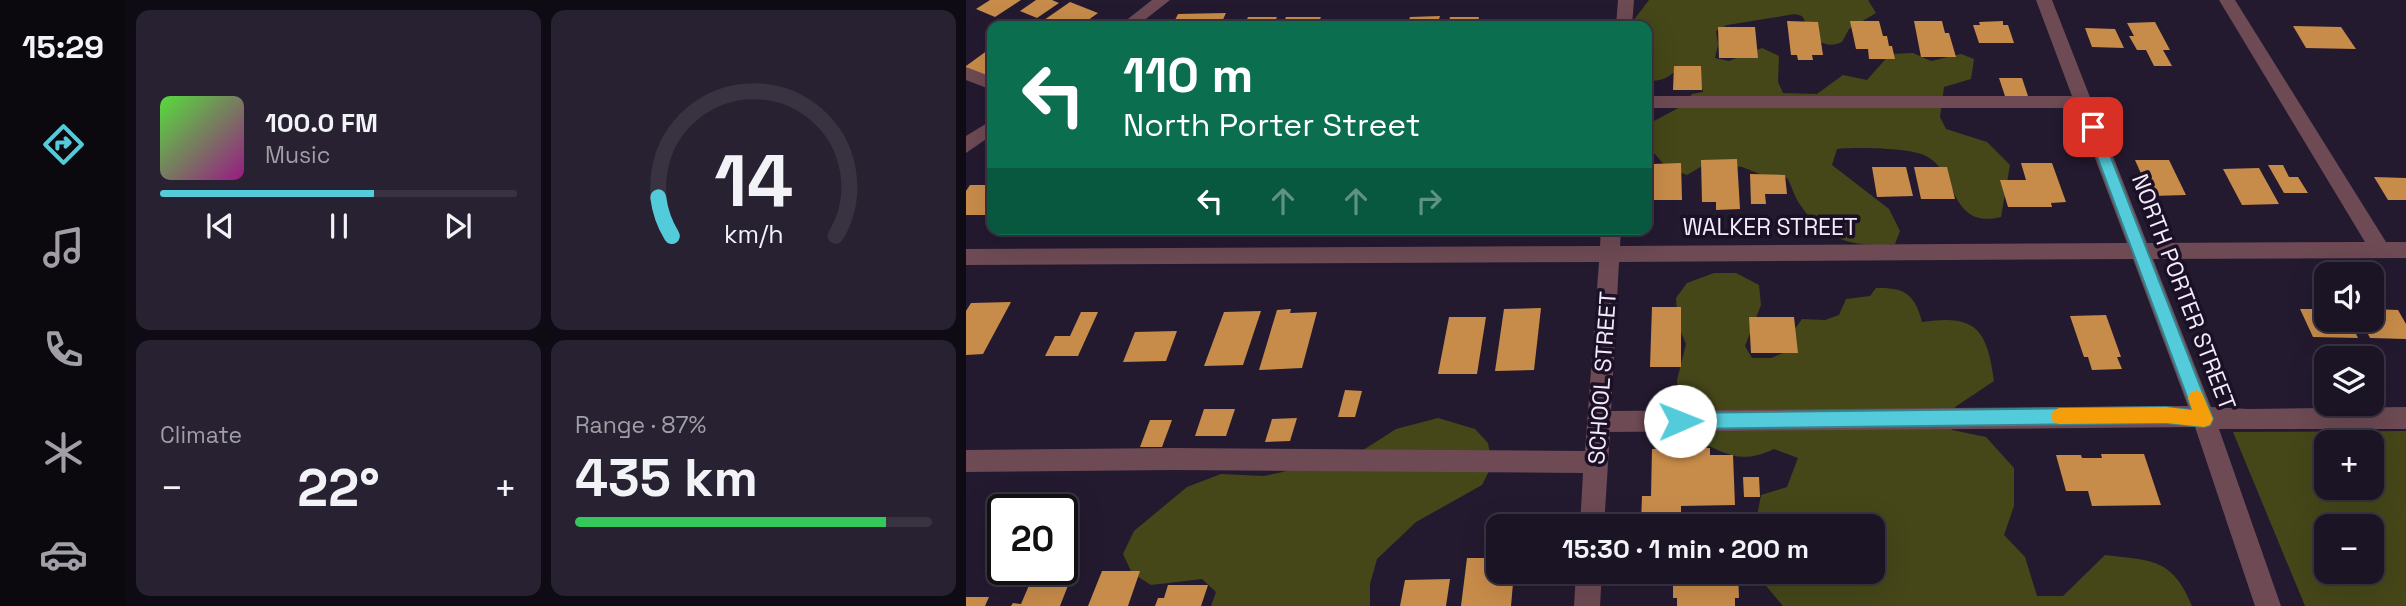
<!DOCTYPE html>
<meta charset="utf-8">
<style>
body{margin:0;font-family:"Space Grotesk",sans-serif;background:#282131;color:#f1f3f6;height:100vh;display:flex;flex-direction:column;font-size:26px;white-space:nowrap}
*{box-sizing:border-box;margin:0}
p{font-size:23px;color:#a09ea6}
.icon{flex:none;width:38px;height:38px;fill:none;stroke:currentColor;stroke-width:2;stroke-linecap:round;stroke-linejoin:round}
.map{position:relative;flex:1;overflow:hidden}
.details{display:flex;flex-direction:column;gap:10px;padding:10px;background:#0f0b14;width:840px}
.details>*{flex:none}
.hud{position:absolute;left:21px;top:21px;width:665px;height:214px;border-radius:14px;box-shadow:0 7px 28px #0002,0 0 0 2px #393341;background:#0b6e4f;color:#fff;overflow:hidden}
.buttons{position:absolute;left:1348px;top:262px;display:grid;gap:14px}
.buttons a{display:grid;place-items:center;width:70px;height:70px;border-radius:14px;background:#1b1424;box-shadow:0 7px 28px #0002,0 0 0 2px #393341;font-size:35px}
.speed{position:absolute;left:21px;top:494px;display:flex;gap:14px;font-size:35px;font-weight:700;text-align:center}
.speed>*{display:grid;place-content:center;width:91px;height:91px;border-radius:50%;background:#1b1424;box-shadow:0 7px 28px #0002,0 0 0 2px #393341;line-height:1}
.speed .limit{border:4px solid #111;border-radius:10px;background:#fff;color:#111}
.pin{position:absolute;display:grid;place-items:center;width:60px;height:60px;color:#fff;margin:-30px;border-radius:14px;box-shadow:0 4px 10px #0006}
.me{position:absolute;width:77px;margin:-38px;rotate:89deg;stroke-linejoin:round;filter:drop-shadow(0 0 5px #0008)}
.turn{display:flex;align-items:center;gap:24px;height:147px;padding:0 21px;font-size:32px}
.turn .icon{width:91px;height:91px;stroke-width:2.5}
.turn b{display:block;font-size:49px;line-height:60px}
.lanes{display:flex;align-items:center;height:66px;padding:0 21px;background:#0003;justify-content:center;gap:35px;direction:ltr}
.lanes .off{opacity:.35}
.big{font-size:52px;font-weight:700;line-height:1.1}
.details .widget{flex:1;display:flex;flex-direction:column;justify-content:center;gap:10px;min-width:0;padding:0 24px;border-radius:14px;background:#282131}
.details .dial{align-items:center;gap:0}
.dial svg{height:182px;overflow:visible;fill:none;stroke:#393341;stroke-width:7;stroke-linecap:round;text-anchor:middle}
.dial text{fill:#f1f3f6;stroke:none}
.song{display:flex;align-items:center;gap:21px}
.cover{width:84px;height:84px;border-radius:10px;background:linear-gradient(135deg,hsl(110 70% 55%),hsl(310 70% 35%))}
.played{height:7px;border-radius:4px;background:linear-gradient(90deg,#53cbda 60%,#393341 60%)}
.keys{display:flex;justify-content:space-around;direction:ltr}
.heat{display:flex;justify-content:space-between;align-items:center;font-size:38px;direction:ltr}
.charge{height:10px;border-radius:5px;background:linear-gradient(90deg,#34c759 87%,#393341 0)}
.details .tiles{flex:1;display:grid;gap:10px;grid-template-columns:repeat(2,1fr)}
.trip{position:absolute;left:520px;top:514px;width:399px;height:70px;border-radius:14px;background:#1b1424;box-shadow:0 7px 28px #0002,0 0 0 2px #393341;font-weight:700;line-height:70px;text-align:center}
main{display:flex;flex:1;min-height:0}
.dock{display:flex;flex-direction:column;width:126px;justify-content:space-around;align-items:center;background:#0b080e;color:#a09ea6}
.dock .icon{width:49px;height:49px}
.dock .on{color:#53cbda}
.dock b{font-size:32px;color:#f1f3f6}
.map>svg:first-child{display:block}
</style>
<main>
<nav class="dock">
<b>15:29</b>
<svg class="icon on" aria-label="directions" viewBox="0 0 24 24"><path d="M12 3l9 9-9 9-9-9zM9 14v-3h6M13 9l2 2-2 2"/></svg>
<svg class="icon" aria-label="music" viewBox="0 0 24 24"><path d="M9 18V5l10-2v13"/><circle cx="6" cy="18" r="3"/><circle cx="16" cy="16" r="3"/></svg>
<svg class="icon" aria-label="phone" viewBox="0 0 24 24"><path d="M5 4h4l2 5-3 2q2 4 5 5l2-3 5 2v4C11 20 4 13 5 4z"/></svg>
<svg class="icon" aria-label="climate" viewBox="0 0 24 24"><path d="M12 3v18M4 7l16 10M4 17L20 7"/></svg>
<svg class="icon" aria-label="car" viewBox="0 0 24 24"><path d="M5 17H2v-5l4-1 3-4h7l3 4 3 1v5h-3M9 17h6M6 11h13"/><circle cx="7" cy="17" r="2"/><circle cx="17" cy="17" r="2"/></svg>
</nav>
<section class="details">
<div class="tiles">
<div class="widget">
<div class="song"><i class="cover"></i><div><b>100.0 FM</b><p>Music</p></div></div>
<div class="played"></div>
<div class="keys"><svg class="icon" aria-label="previous" viewBox="0 0 24 24"><path d="M18 5L8 12l10 7zM5 5v14"/></svg><svg class="icon" aria-label="pause" viewBox="0 0 24 24"><path d="M8 5v14M16 5v14"/></svg><svg class="icon" aria-label="next" viewBox="0 0 24 24"><path d="M6 5l10 7-10 7zM19 5v14"/></svg></div>
</div>
<div class="widget dial"><svg viewBox="0 0 100 80">
<path d="M14 69A42 42 0 1 1 86 69"/>
<path d="M14 69A42 42 0 0 1 8 52" stroke="#53cbda"/>
<text x="50" y="56" font-size="32" font-weight="700">14</text>
<text x="50" y="72" font-size="11">km/h</text>
</svg></div>
<div class="widget"><p>Climate</p>
<div class="heat"><a>−</a><b class="big">22°</b><a>+</a></div>
</div>
<div class="widget"><p>Range · 87%</p><b class="big">435 km</b><div class="charge"></div></div>
</div>
</section>
<div class="map">
<svg width="1440" height="606" viewBox="0 0 1440 606">
<rect width="100%" height="100%" fill="#241a30"/>
<g fill="#454719" fill-rule="evenodd">
<path d="M 683,0 L 902,0 L 910,13 L 883,29 L 876,42 C 854,52 846,33 836,16 L 829,14 L 761,25 L 750,31 L 752,45 L 749,58 L 763,61 L 796,48 L 813,56 L 812,82 L 817,93 L 851,94 L 877,75 L 901,80 L 924,54 L 947,53 L 965,61 L 995,54 L 1008,59 L 1005,79 L 978,87 L 974,117 L 980,129 L 1021,142 L 1044,165 L 1035,217 C 982,230 993,170 958,155 C 942,148 889,147 871,149 L 866,165 L 923,209 L 934,231 L 929,244 C 887,248 857,240 833,203 C 828,196 826,186 821,178 L 799,176 L 776,167 L 743,162 L 721,175 L 700,167 L 688,153 L 688,121 L 716,106 L 726,94 L 737,92 L 731,67 L 713,68 C 704,77 693,83 681,80 L 681,45 L 685,38 L 681,34 L 681,26 L 673,26 L 667,21 Z"/>
<path d="M 748,273 L 770,273 L 793,285 L 795,305 L 779,346 L 786,358 L 805,358 L 822,351 L 828,330 L 836,319 L 859,320 L 873,315 L 880,299 L 904,296 L 910,288 C 938,287 949,294 956,322 C 1010,314 1021,329 1028,381 L 989,407 L 986,430 L 1020,437 L 1048,468 L 1048,506 L 1038,535 L 1059,557 L 1071,596 L 1097,596 L 1139,555 C 1185,561 1206,557 1226,606 L 817,606 L 796,581 L 794,572 L 906,572 L 906,527 L 789,527 L 795,495 L 821,487 L 832,458 L 808,449 C 772,466 759,452 725,438 L 711,407 L 711,380 L 720,344 L 712,325 L 710,298 L 721,283 Z"/>
<polygon points="472,418 509,429 522,443 526,465 516,485 450,522 411,559 404,584 404,606 245,606 250,592 236,579 185,585 166,573 157,554 168,531 221,487 255,474 298,476 352,464 391,454 430,429"/>
<path d="M 1440,431 L 1440,606 L 1339,606 L 1267,432 ZM 1360,443 L 1405,443 L 1405,488 L 1360,488 ZM 1360,527 L 1405,527 L 1405,572 L 1360,572 Z"/>
</g>
<g fill="#c88c4a">
<polygon points="24,0 55,0 29,17 10,9"/>
<polygon points="70,0 86,0 93,3 71,18 54,11"/>
<polygon points="104,2 132,13 114,26 92,26 78,20"/>
<polygon points="260,13 254,26 206,26 212,14"/>
<polygon points="474,16 471,26 441,26 444,17"/>
<polygon points="282,17 311,17 307,26 278,26"/>
<polygon points="320,17 355,17 351,26 316,26"/>
<polygon points="484,17 513,17 511,26 482,26"/>
<polygon points="377,19 391,19 389,26 364,26 365,24 375,23"/>
<polygon points="821,21 852,22 857,55 846,55 847,60 832,60 831,55 825,55"/>
<polygon points="884,21 913,21 917,36 921,36 923,46 926,46 929,59 903,59 902,49 890,49"/>
<polygon points="948,21 976,21 979,33 983,33 990,57 955,57"/>
<polygon points="1037,21 1037,25 1042,25 1048,43 1013,43 1007,25 1014,25 1013,22"/>
<polygon points="1189,22 1204,50 1197,50 1206,66 1188,66 1180,50 1171,50 1163,36 1168,36 1161,23"/>
<polygon points="1327,26 1375,27 1390,49 1340,48"/>
<polygon points="752,27 789,27 792,58 753,58"/>
<polygon points="1119,28 1149,29 1158,48 1126,47"/>
<polygon points="22,50 26,52 26,82 0,71 0,66"/>
<polygon points="708,66 735,66 736,90 707,90"/>
<polygon points="1033,78 1056,78 1062,96 1039,96"/>
<polygon points="771,159 774,209 750,210 750,202 736,202 735,160"/>
<polygon points="1169,160 1203,160 1220,195 1185,196"/>
<polygon points="715,163 716,200 687,200 687,164"/>
<polygon points="1055,163 1086,163 1100,202 1085,203 1086,207 1042,207 1034,180 1060,180"/>
<polygon points="1302,165 1317,165 1323,177 1332,177 1342,193 1318,193"/>
<polygon points="906,167 940,167 947,196 911,197"/>
<polygon points="948,167 981,167 989,199 955,199"/>
<polygon points="1293,168 1313,204 1276,205 1257,169"/>
<polygon points="784,174 819,175 821,194 799,194 800,204 785,204"/>
<polygon points="1408,177 1440,178 1440,200 1422,200"/>
<polygon points="4,185 26,185 26,215 0,215 0,191"/>
<polygon points="45,302 17,354 0,355 0,311 5,303"/>
<polygon points="686,307 715,307 715,367 684,367"/>
<polygon points="575,308 568,370 529,371 538,309"/>
<polygon points="325,309 324,313 351,312 336,368 293,370 311,310"/>
<polygon points="1334,309 1360,309 1360,320 1383,320 1392,338 1347,337"/>
<polygon points="1405,309 1432,310 1440,324 1440,339 1404,338 1395,320 1405,320"/>
<polygon points="295,311 277,365 238,366 258,312"/>
<polygon points="115,312 132,312 112,356 79,356 89,336 104,336"/>
<polygon points="1140,315 1155,357 1151,357 1156,369 1126,370 1122,357 1118,357 1104,316"/>
<polygon points="483,317 520,317 511,374 472,374"/>
<polygon points="783,317 828,317 832,353 785,353"/>
<polygon points="211,331 200,361 157,362 169,332"/>
<polygon points="379,390 396,391 389,417 372,417"/>
<polygon points="238,409 269,409 260,436 229,436"/>
<polygon points="331,418 324,441 299,442 306,419"/>
<polygon points="184,420 206,420 196,447 174,447"/>
<polygon points="744,448 744,455 767,455 769,505 715,506 715,522 675,523 676,496 685,496 686,449"/>
<polygon points="1135,454 1178,454 1195,505 1126,506 1122,491 1100,491 1090,455 1115,455 1116,458 1136,458"/>
<polygon points="777,477 793,477 794,497 778,497"/>
<polygon points="501,558 532,558 532,572 548,572 545,606 495,606"/>
<polygon points="136,571 174,571 162,606 122,606"/>
<polygon points="707,572 772,572 773,598 769,598 769,606 711,606 711,598 707,598"/>
<polygon points="90,575 86,583 103,583 94,606 45,606 47,603 55,604 67,576"/>
<polygon points="484,579 480,606 434,606 439,580"/>
<polygon points="202,585 242,585 235,606 189,606 192,598 198,598"/>
<polygon points="0,597 23,597 19,606 0,606"/>
</g>
<g fill="none" stroke-linecap="round" stroke-linejoin="round">
<g fill="#6d4a54" fill-rule="evenodd">
<polygon points="186,0 204,0 171,26 153,26"/>
<polygon points="652,0 668,0 666,26 650,26"/>
<path d="M 1070,0 L 1086,0 L 1181,243 L 1399,242 L 1253,0 L 1269,0 L 1420,242 L 1440,242 L 1440,258 L 1187,259 L 1245,407 L 1282,409 L 1440,407 L 1440,429 L 1253,429 L 1315,606 L 1289,606 L 1229,427 L 644,432 L 638,527 L 614,527 L 617,473 L 208,470 L 0,472 L 0,450 L 208,448 L 619,451 L 633,262 L 0,265 L 0,249 L 634,246 L 635,229 L 655,229 L 654,246 L 1161,243 L 1110,108 L 681,108 L 681,96 L 1106,96 ZM 1167,259 L 1222,406 L 645,411 L 653,262 Z"/>
<polygon points="0,67 26,77 26,90 0,80"/>
<polygon points="26,120 26,135 0,153 0,136"/>
<polygon points="610,572 636,572 634,606 608,606"/>
</g>
</g>
<polygon fill="#53cbda" stroke="#36848e" stroke-width="2" points="1127,122 1133,127 1247,419 1244,425 1238,427 1200,423 714,429 708,426 705,421 708,415 714,413 1200,407 1226,410 1120,127"/>
<polygon fill="#f59e0b" points="1230,390 1236,393 1247,419 1244,425 1238,427 1200,423 1093,424 1087,422 1085,416 1087,411 1093,408 1200,407 1226,410 1222,398 1224,393"/>
<g text-anchor="middle" dominant-baseline="central" stroke-width="7" stroke-linejoin="round" paint-order="stroke">
<g font-size="23" fill="#f1ebfa" stroke="#1b1026">
<text x="804" y="227">WALKER STREET</text>
<text transform="translate(1218 292) rotate(69)">NORTH PORTER STREET</text>
<text transform="translate(636 378) rotate(-86)">SCHOOL STREET</text>
</g>
</g>
</svg>
<div class="buttons">
<a><svg class="icon" aria-label="sound" viewBox="0 0 24 24"><path d="M4 9h4l5-4v14l-5-4H4zM17 9q2 3 0 6"/></svg></a>
<a><svg class="icon" aria-label="layers" viewBox="0 0 24 24"><path d="M12 4l9 5-9 5-9-5zM3 14l9 5 9-5"/></svg></a>
<a>+</a>
<a>−</a>
</div>
<div class="speed"><div class="limit">20</div></div>
<div class="pin" style="left:1127px;top:127px;background:#d93025"><svg class="icon" aria-label="arrive" viewBox="0 0 24 24"><path d="M6 21V4h12l-3 4 3 4H6"/></svg></div>
<svg class="me" style="left:714px;top:421px" viewBox="-20 -20 40 40"><circle r="19" fill="#fff"/><path d="M0-13L10 11 0 6-10 11z" fill="#53cbda"/></svg>
<div class="trip">15:30 · 1 min · 200 m</div>
<div class="hud">
<div class="turn"><svg class="icon" aria-label="left" viewBox="0 0 24 24"><path d="M17 20v-9H6M10 6l-5 5 5 5"/></svg><div><b>110 m</b>North Porter Street</div></div>
<div class="lanes"><svg class="icon" aria-label="left" viewBox="0 0 24 24"><path d="M17 20v-9H6M10 6l-5 5 5 5"/></svg><svg class="icon off" aria-label="ahead" viewBox="0 0 24 24"><path d="M12 20V5M6 11l6-6 6 6"/></svg><svg class="icon off" aria-label="ahead" viewBox="0 0 24 24"><path d="M12 20V5M6 11l6-6 6 6"/></svg><svg class="icon off" aria-label="right" viewBox="0 0 24 24"><path d="M7 20v-9h11M14 6l5 5-5 5"/></svg></div>
</div>
</div>
</main>
